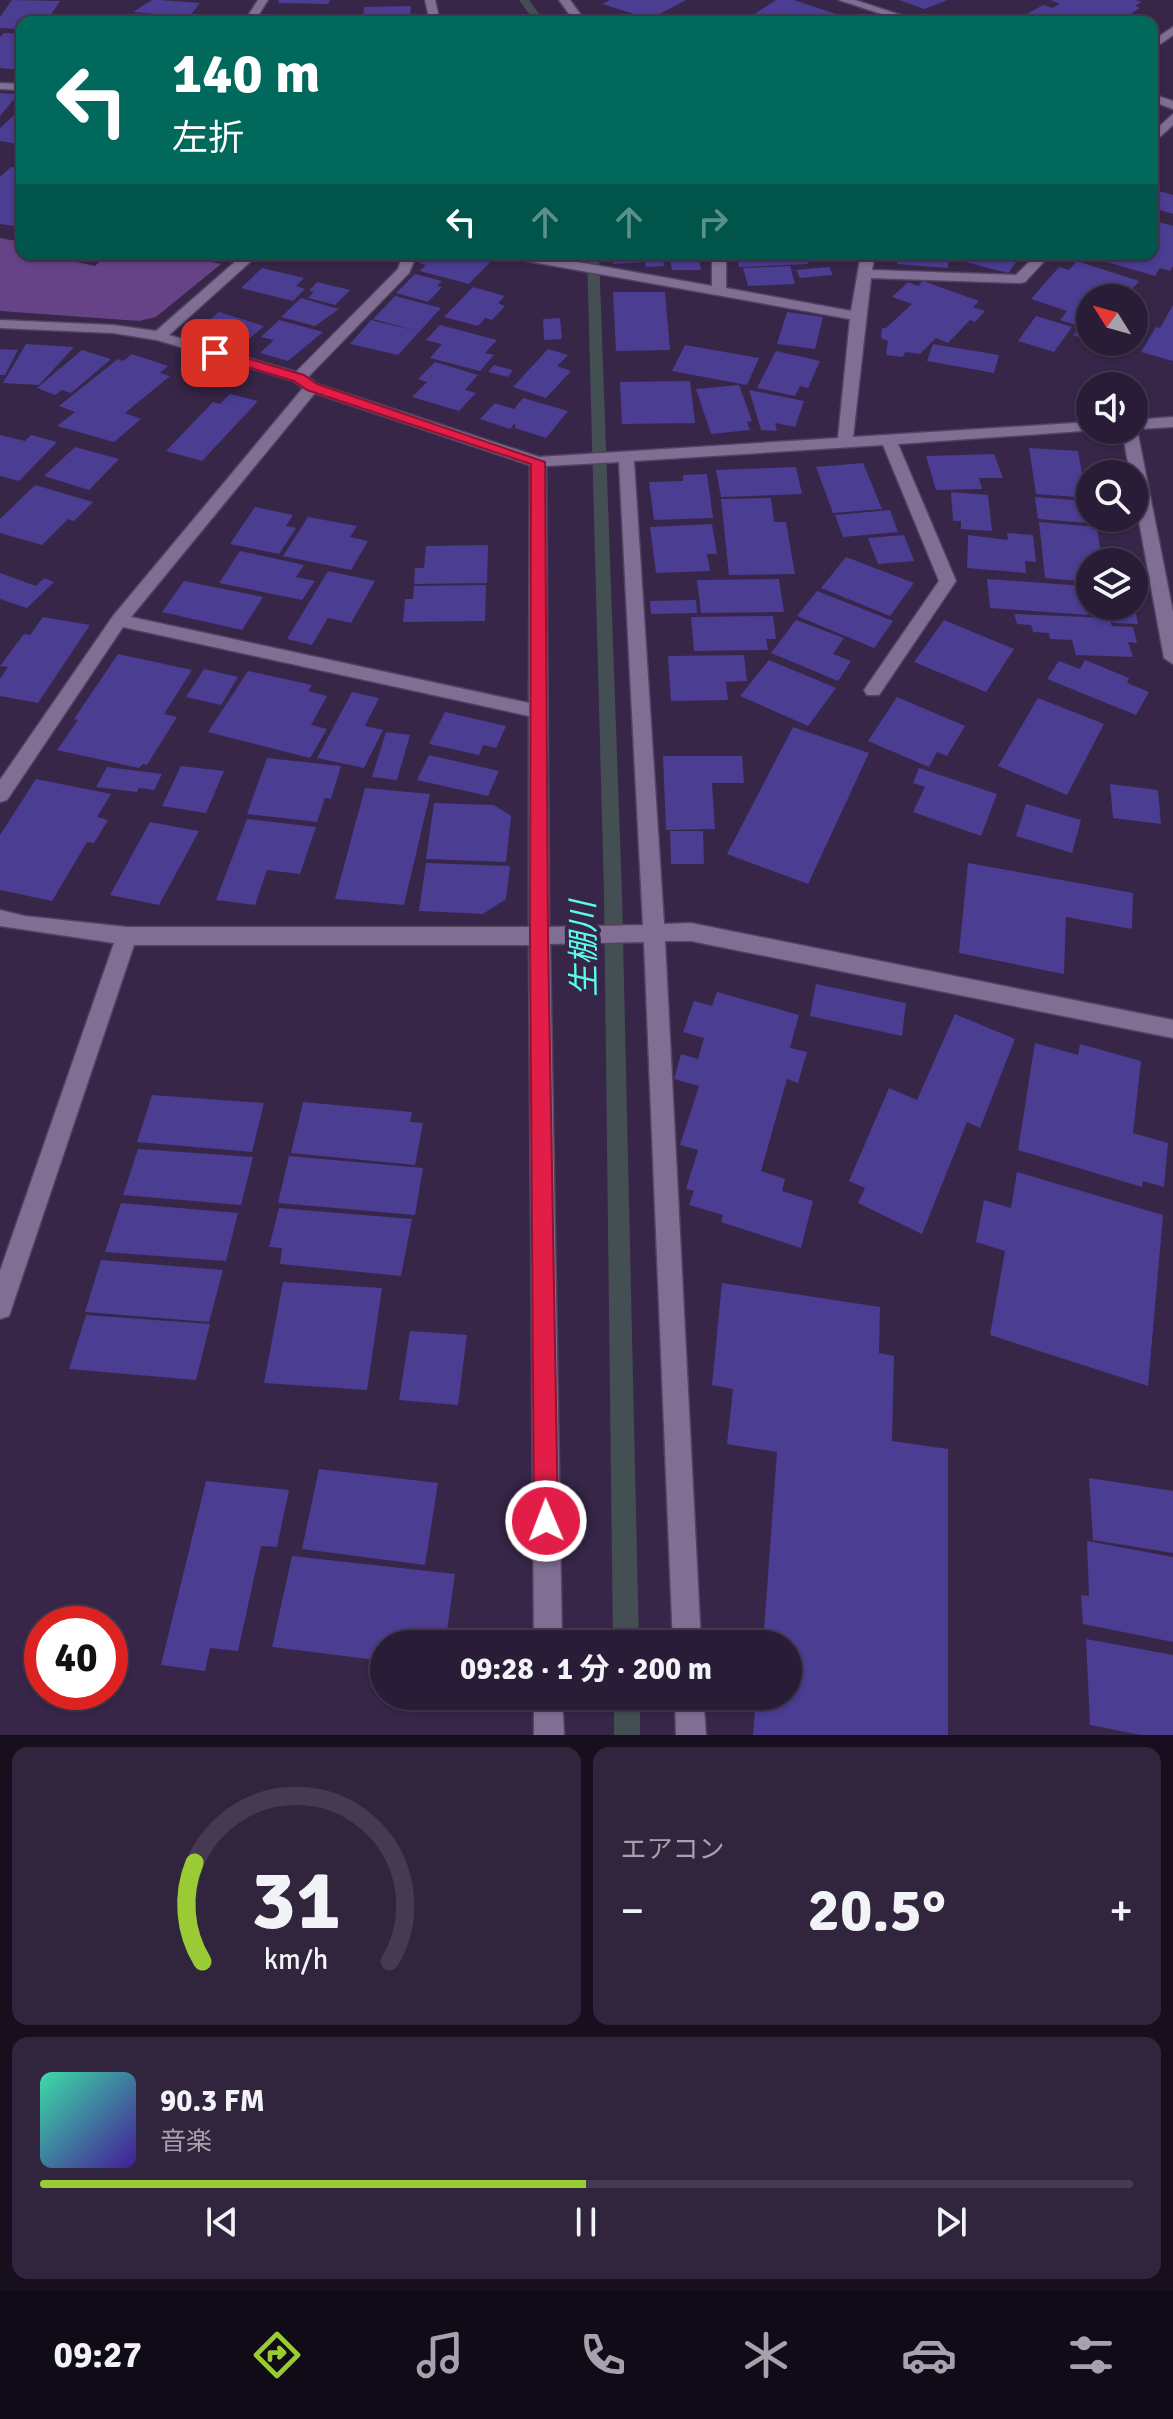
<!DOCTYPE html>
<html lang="ja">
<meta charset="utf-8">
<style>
body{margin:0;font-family:Signika,"Noto Sans JP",sans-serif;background:#31253e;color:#f1f3f6;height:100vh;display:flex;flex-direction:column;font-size:30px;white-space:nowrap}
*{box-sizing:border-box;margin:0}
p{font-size:26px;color:#a5a1ad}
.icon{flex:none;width:44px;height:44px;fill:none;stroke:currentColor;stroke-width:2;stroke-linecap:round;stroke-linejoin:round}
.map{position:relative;height:1735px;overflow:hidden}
.sheet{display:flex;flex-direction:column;gap:12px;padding:12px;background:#170f1e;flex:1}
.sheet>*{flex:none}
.hud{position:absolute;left:16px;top:16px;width:1142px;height:244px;border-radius:16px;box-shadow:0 2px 6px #0004,0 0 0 2px #453a51;background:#00695c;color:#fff;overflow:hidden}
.needle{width:52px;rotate:307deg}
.controls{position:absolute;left:1076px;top:284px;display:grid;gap:16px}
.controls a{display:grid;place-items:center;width:72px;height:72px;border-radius:50%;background:#291c36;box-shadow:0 2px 6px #0004,0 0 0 2px #453a51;font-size:40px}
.speed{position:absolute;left:24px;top:1606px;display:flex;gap:16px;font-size:40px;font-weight:700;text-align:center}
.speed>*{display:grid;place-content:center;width:104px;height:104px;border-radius:50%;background:#291c36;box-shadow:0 2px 6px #0004,0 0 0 2px #453a51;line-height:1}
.speed .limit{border:12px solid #d22;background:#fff;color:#111}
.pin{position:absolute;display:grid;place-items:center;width:68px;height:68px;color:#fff;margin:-34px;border-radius:16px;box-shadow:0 4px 12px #0006}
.me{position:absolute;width:88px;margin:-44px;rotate:359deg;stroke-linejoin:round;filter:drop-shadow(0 0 6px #0008)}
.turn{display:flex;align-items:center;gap:28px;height:168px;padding:0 24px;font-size:36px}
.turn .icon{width:104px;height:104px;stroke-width:2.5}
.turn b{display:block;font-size:56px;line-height:68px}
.lanes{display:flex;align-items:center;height:76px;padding:0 24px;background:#0003;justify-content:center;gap:40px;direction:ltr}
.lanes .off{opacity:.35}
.big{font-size:60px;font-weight:700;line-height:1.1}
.sheet .card{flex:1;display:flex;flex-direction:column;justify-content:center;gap:12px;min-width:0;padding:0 28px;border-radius:16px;background:#31253e}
.sheet .dial{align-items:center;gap:0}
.dial svg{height:208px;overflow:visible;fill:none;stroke:#453a51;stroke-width:7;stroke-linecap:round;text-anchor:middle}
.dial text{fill:#f1f3f6;stroke:none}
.song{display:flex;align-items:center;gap:24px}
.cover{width:96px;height:96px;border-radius:12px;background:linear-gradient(135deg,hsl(160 70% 55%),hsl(260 70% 35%))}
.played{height:8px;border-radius:4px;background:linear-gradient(90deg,#9acb34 50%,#453a51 50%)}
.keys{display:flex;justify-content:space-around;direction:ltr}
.heat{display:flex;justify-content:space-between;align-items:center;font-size:44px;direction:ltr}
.sheet .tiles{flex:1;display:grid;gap:12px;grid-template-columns:1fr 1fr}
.card:last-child{grid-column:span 2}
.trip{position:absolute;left:370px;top:1630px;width:432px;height:80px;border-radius:40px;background:#291c36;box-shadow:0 2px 6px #0004,0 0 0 2px #453a51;font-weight:700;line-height:80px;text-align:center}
.menu{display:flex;height:128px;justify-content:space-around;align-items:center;background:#100b16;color:#a5a1ad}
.menu .icon{width:56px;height:56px}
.menu .selected{color:#9acb34}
.menu b{font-size:36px;color:#f1f3f6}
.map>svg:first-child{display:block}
</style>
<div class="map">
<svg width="1173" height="1735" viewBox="0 0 1173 1735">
<rect width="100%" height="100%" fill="#372648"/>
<polygon fill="#664387" points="0,238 22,242 22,254 39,254 95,266 107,254 170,254 221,264 156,317 139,321 0,311"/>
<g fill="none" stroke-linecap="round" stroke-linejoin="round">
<g fill="#444f54" fill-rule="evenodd">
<polygon points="519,0 529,0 545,22 535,22"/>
<polygon points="587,254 599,254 622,894 639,1644 613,1644 604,894"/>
<rect x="614" y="1696" width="26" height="39"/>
</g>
</g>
<g fill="#4a3d92">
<polygon points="12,0 60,1 46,22 22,22 22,29 0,28 0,17"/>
<polygon points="152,0 160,0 200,3 189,17 133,12"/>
<polygon points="279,0 330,0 328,4 278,3"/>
<polygon points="610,0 686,0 650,19 602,4"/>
<polygon points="776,0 794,0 839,15 832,20 837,22 754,22 757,20 748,18"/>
<polygon points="899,0 948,0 924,9"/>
<polygon points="1051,0 1136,0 1142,2 1135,6 1140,8 1117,22 1016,20 1043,5 1052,8 1060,4"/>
<polygon points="411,6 410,17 363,19 364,7"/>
<polygon points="97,14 128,16 123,22 81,22 84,19 93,19"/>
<polygon points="509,17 511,22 474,22 474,20"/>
<polygon points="4,33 22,34 22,70 0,68 0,37"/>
<polygon points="0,93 18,94 0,116"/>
<polygon points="22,108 22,141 19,144 0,141 0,128"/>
<polygon points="11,167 22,169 22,227 0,224 0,177"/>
<polygon points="1159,191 1173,195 1173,214 1152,208 1152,199"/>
<polygon points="1152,220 1173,226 1173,266 1170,271 1160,268 1155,276 1107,262 1113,254 1152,254"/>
<polygon points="428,254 461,257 465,254 491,261 469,284 420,271 426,265 419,263"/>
<polygon points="612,254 662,254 664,266 646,267 645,262 613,264"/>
<polygon points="669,254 698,254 701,270 672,270"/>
<polygon points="736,254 805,254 808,264 739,267"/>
<polygon points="898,254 949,254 948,268 897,264"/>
<polygon points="962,254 1022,254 1008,273 958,260"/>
<polygon points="1077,261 1139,281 1131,290 1117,285 1107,298 1090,298 1090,316 1087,317 1090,318 1090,341 1073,335 1080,326 1060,320 1067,311 1031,299 1059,267 1069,270"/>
<polygon points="790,266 795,284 748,286 743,268"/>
<polygon points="829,267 833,275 800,278 796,270"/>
<polygon points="262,268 304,278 296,286 305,289 293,301 241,288"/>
<polygon points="415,274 442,281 437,286 442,287 428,302 396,293"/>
<polygon points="923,281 979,301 973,307 985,311 975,322 970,320 948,343 936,338 920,354 905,352 903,357 886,355 888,341 881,338 882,328 886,328 912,304 892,297 908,282 918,286"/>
<polygon points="317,282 350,290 335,305 308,298 314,292 309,291"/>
<polygon points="473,287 505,296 498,303 505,306 492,320 485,318 478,326 444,317"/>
<polygon points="613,292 665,292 670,350 616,351"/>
<polygon points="395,296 441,308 398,355 350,344 371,320 417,331 373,319"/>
<polygon points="301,298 339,309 315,326 281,317"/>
<polygon points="1173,305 1173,361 1141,352 1156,327 1160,328"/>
<polygon points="219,312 264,326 241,346 196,332"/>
<polygon points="787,312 823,317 815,349 777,344"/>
<polygon points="1036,316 1072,327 1054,352 1018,341"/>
<polygon points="560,318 562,339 544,340 543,319"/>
<polygon points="279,320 323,332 288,361 260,353 274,340 261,337"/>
<polygon points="440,325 497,340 485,353 494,355 480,371 430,358 442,344 426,340"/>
<polygon points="1096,342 1129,342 1122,351"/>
<polygon points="26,344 74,347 39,385 3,383"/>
<polygon points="933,344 999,355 994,373 927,361"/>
<polygon points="685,345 759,358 747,385 672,371"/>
<polygon points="0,349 18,350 5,375 0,375"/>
<polygon points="548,349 568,355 557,366 571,371 546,398 513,387"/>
<polygon points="82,350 111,359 71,393 62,390 55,395 37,388"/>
<polygon points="776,351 820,361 808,388 800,386 795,396 757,388"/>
<polygon points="132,354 168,366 160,373 170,376 125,413 141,419 114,442 57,426 75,412 59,406 118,359 123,361"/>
<polygon points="435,362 478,375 465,390 476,393 459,411 412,397 427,382 418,379"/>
<polygon points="494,365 513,370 508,377 488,372"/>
<polygon points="690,381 695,423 622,424 620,382"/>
<polygon points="739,385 752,421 747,422 750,430 711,434 696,389"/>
<polygon points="749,390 804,401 795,427 775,423 777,431 761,430"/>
<polygon points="230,394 258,401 202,461 166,451 213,402 220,404"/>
<polygon points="523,398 568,411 546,438 515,428 515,423 510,429 480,419 495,403 514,409"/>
<polygon points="0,435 25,441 31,435 57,442 19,481 0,476"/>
<polygon points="75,447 119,459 89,490 44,476"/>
<polygon points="1029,448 1078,451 1082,473 1090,474 1090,498 1036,494"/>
<polygon points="994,454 1003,478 979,478 982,489 936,490 926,456"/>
<polygon points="863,463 882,509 833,513 816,467"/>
<polygon points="796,467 802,494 721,497 716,470"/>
<polygon points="707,474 713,518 654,520 649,482 683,481 683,475"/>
<polygon points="35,485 93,502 74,521 68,519 42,545 0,533 0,519"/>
<polygon points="951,492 988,495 992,531 961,529 961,521 953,521"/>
<polygon points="1035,497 1085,501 1089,523 1038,519"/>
<polygon points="771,498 774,522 786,522 795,574 729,575 721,499"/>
<polygon points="255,507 293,515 286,526 296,528 279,554 230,544"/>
<polygon points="890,510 898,532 843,537 835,515"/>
<polygon points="308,517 357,526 350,537 368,541 351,570 283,556"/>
<polygon points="1039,522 1097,527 1102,562 1090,562 1090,582 1045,578"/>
<polygon points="712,524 717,554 707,554 710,571 656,573 650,527"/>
<polygon points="1007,533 1033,535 1036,562 1025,561 1026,573 967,568 968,535 1008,540"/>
<polygon points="904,535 914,561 878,564 868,538"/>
<polygon points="488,545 487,583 414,584 415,568 424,568 426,546"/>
<polygon points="240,551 304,565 296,577 315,581 302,600 219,583"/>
<polygon points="846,557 914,583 890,616 821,588"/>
<polygon points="328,571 375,581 351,623 328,618 312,645 287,639"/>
<polygon points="0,573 36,586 44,578 54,582 27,608 0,599"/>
<polygon points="779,579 784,612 701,613 697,580"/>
<polygon points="987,579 1084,586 1088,615 990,608"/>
<polygon points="184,581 263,597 242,630 162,612"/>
<polygon points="486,585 485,621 403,622 405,599 413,599 414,586"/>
<polygon points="817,591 893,621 874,648 797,616"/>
<polygon points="696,600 697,613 651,614 650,601"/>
<polygon points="1109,606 1134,606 1138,624 1113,623"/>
<polygon points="1014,614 1109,618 1112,626 1133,627 1137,643 1128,642 1133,657 1076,655 1072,640 1050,639 1049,633 1033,632 1031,625 1017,624"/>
<polygon points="773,616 776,639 766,639 768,650 694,651 691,617"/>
<polygon points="43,617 90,625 38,703 0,696 0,679 8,667 0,666 24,634 30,635"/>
<polygon points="796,620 844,638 833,654 851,661 838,681 771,653"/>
<polygon points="944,620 1014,649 986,692 914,662"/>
<polygon points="118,654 192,670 164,714 177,717 147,765 143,764 139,768 57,750 78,720 74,719"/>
<polygon points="744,655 747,681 726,682 728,700 671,701 668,656"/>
<polygon points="769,660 836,688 808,726 740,696"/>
<polygon points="1085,660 1129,678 1127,683 1149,692 1136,715 1047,679 1059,661 1080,669"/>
<polygon points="204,669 238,677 221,705 186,697"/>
<polygon points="248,671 312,685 308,691 327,696 311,725 327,729 310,758 208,732"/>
<polygon points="352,692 379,698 365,726 383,730 364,768 317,758"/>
<polygon points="897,697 965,726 947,756 937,752 929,767 868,741"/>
<polygon points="1038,698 1104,724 1067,795 998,766"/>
<polygon points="445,712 506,726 496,748 483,745 479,755 429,744"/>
<polygon points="793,727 869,753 808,884 727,854"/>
<polygon points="386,732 410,735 397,780 372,777"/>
<polygon points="429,755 499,771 488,796 417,780"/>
<polygon points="663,756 742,756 744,783 712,783 715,829 666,830"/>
<polygon points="267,758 341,766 331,799 325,798 317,822 247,814"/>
<polygon points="181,766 224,771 206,813 162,806"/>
<polygon points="107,767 162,774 154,790 139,788 137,792 96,787"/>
<polygon points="919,768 997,794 981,836 913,812 925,787 913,783"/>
<polygon points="36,779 111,794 97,817 108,820 94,843 87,842 52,901 0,890 0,835"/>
<polygon points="1110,784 1158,790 1161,824 1113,818"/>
<polygon points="365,788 430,794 404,905 335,899"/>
<polygon points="434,803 494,805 511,816 506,862 426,859"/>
<polygon points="1026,804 1081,820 1072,853 1016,836"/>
<polygon points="247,819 316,827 300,874 267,870 255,905 216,900"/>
<polygon points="150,822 199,831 159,905 110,895"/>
<polygon points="670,831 703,831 704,864 671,864"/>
<polygon points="426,863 510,866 506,899 483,914 419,911"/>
<polygon points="968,863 1133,893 1132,929 1066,917 1064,974 959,953"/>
<polygon points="816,984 906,1003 902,1036 810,1016"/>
<polygon points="717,992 799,1015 790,1048 807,1052 798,1083 787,1079 761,1171 785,1179 782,1191 813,1201 801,1248 721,1222 723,1215 689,1205 694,1191 686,1189 698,1150 680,1145 699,1086 674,1079 681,1054 698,1059 704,1038 683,1032 694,1001 712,1006"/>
<polygon points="955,1014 1015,1039 980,1128 967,1122 922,1234 858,1203 865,1188 849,1181 889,1088 917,1100"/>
<polygon points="1035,1043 1078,1055 1080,1044 1141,1061 1133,1133 1168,1143 1164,1187 1143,1181 1142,1187 1018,1150"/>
<polygon points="152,1095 264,1103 252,1152 137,1142"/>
<polygon points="303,1102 412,1112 410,1122 423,1123 415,1165 291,1153"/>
<polygon points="138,1149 253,1157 241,1205 123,1195"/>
<polygon points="289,1156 423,1168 415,1215 278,1203"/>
<polygon points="1017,1172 1163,1215 1148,1386 990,1335 1005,1251 976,1242 984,1200 1011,1208"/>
<polygon points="121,1203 238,1213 226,1261 105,1252"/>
<polygon points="279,1208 412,1219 401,1276 280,1264 282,1248 269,1247"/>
<polygon points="101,1260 223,1270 209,1322 85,1312"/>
<polygon points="283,1282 382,1288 367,1390 264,1383"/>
<polygon points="722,1283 880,1307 879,1353 894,1356 892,1441 948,1449 948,1735 753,1735 756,1696 788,1696 788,1644 763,1644 777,1452 727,1444 733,1389 712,1385"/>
<polygon points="86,1315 210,1324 196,1380 69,1369"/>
<polygon points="410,1331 467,1335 458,1405 399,1400"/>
<polygon points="319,1469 438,1483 425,1565 302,1549"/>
<polygon points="1089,1478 1173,1491 1173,1553 1093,1540"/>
<polygon points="206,1481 289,1490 277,1547 261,1546 238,1651 210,1648 205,1671 161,1665"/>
<polygon points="1087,1541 1173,1557 1173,1642 1083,1624 1081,1595 1089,1596"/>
<polygon points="292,1556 455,1574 445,1644 384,1644 384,1661 272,1647"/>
<polygon points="1086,1639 1173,1655 1173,1735 1141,1735 1090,1725"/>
</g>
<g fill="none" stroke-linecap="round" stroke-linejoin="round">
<g stroke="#524361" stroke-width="3">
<g id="minor">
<polygon points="258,0 268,0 254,22 244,22"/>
<polygon points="425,0 435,0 440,22 430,22"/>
<polygon points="559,0 570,0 586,22 575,22"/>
<polygon points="839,0 855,0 922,22 906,22"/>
<polygon points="1173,27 1173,35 1152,50 1152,41"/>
<polygon points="0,83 22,84 22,90 0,89"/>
<polygon points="1152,94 1173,101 1173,109 1152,101"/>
<polygon points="1173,114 1173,125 1152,144 1152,133"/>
<path d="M 244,254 L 259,254 L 169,335 L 296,372 L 398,269 L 403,254 L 417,254 L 409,273 L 308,377 L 317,384 L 539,457 L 838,438 L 850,319 L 510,258 L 503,254 L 533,254 L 712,286 L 712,254 L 726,254 L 726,288 L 851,311 L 861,254 L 875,254 L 872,270 L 1016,275 L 1037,254 L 1051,254 L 1025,282 L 1020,283 L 871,278 L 853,437 L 1090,422 L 1090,430 L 1096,430 L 898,444 L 956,581 L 879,695 L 867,695 L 864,690 L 939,581 L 883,445 L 634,461 L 664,924 L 691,923 L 1173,1020 L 1173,1038 L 691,941 L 665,941 L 701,1644 L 673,1644 L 644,942 L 550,944 L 562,1644 L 534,1644 L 529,945 L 134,945 L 12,1307 L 9,1316 L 0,1319 L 0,1271 L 114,943 L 0,926 L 0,910 L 25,916 L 127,927 L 529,927 L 529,716 L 123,627 L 7,800 L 0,802 L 0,780 L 113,616 L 303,388 L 294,381 L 157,340 L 113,333 L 0,328 L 0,320 L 113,325 L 156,331 ZM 315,393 L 530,465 L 529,703 L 131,617 ZM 619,462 L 643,925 L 549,927 L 546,466 Z"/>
<polygon points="1173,417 1173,427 1137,429 1173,612 1173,664 1164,658 1134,494 1134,474 1130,474 1122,430 1134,430 1134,420"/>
<polygon points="534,1696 562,1696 564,1735 534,1735"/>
<polygon points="675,1696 703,1696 706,1735 676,1735"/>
</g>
</g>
<use href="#minor" fill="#816e95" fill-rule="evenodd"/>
</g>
<polygon fill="#e11d48" stroke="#92132f" stroke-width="2" points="215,349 304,375 317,384 545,462 548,936 558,1521 555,1530 546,1533 537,1530 534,1521 530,936 531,464 307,390 294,381 211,356 209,353"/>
<g text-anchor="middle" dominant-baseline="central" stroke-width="8" stroke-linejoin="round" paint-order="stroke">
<g font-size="32" font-style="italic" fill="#5cfaeb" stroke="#372648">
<text transform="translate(584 949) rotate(-91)">生棚川</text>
</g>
</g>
</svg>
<div class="controls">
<a><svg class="needle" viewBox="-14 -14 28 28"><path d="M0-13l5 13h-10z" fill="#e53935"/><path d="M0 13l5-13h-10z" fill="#a5a1ad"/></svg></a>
<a><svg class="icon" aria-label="sound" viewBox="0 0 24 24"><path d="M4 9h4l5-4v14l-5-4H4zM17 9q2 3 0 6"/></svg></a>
<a><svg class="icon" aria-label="search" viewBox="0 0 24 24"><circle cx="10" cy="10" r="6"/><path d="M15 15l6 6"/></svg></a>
<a><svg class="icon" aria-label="layers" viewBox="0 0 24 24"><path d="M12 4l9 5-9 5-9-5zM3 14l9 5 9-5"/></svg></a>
</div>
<div class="speed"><div class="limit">40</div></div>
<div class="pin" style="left:215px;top:353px;background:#d93025"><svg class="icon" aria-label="arrive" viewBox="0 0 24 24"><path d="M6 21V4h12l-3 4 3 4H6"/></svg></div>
<svg class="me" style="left:546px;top:1521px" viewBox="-20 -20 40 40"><circle r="17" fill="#e11d48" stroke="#fff" stroke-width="3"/><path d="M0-11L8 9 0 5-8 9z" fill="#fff"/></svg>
<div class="trip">09:28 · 1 分 · 200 m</div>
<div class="hud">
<div class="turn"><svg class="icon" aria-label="left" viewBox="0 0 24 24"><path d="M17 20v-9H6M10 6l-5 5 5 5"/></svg><div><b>140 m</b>左折</div></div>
<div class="lanes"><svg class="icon" aria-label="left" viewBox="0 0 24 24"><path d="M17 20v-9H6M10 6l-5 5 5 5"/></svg><svg class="icon off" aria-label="ahead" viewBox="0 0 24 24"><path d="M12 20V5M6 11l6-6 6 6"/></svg><svg class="icon off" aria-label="ahead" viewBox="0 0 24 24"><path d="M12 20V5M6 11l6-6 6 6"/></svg><svg class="icon off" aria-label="right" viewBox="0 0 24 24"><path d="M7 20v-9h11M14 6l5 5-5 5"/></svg></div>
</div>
</div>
<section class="sheet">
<div class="tiles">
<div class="card dial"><svg viewBox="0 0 100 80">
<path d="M14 69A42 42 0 1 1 86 69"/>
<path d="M14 69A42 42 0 0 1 11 31" stroke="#9acb34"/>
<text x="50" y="56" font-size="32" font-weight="700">31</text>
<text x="50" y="72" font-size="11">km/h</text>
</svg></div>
<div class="card"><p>エアコン</p>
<div class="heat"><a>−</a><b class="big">20.5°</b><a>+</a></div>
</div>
<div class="card">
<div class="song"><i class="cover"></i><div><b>90.3 FM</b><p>音楽</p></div></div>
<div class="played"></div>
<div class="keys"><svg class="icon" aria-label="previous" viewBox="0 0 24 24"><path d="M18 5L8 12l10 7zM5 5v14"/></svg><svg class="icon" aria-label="pause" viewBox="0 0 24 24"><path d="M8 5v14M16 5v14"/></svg><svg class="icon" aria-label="next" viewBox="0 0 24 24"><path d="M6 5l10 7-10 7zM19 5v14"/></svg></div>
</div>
</div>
</section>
<nav class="menu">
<b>09:27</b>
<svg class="icon selected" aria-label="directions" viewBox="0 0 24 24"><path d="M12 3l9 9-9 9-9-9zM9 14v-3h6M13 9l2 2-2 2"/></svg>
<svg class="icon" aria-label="music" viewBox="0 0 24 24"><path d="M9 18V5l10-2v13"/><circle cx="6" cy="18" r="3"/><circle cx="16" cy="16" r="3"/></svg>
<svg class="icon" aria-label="phone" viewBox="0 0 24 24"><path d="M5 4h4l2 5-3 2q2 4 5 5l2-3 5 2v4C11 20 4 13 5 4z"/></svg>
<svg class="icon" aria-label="climate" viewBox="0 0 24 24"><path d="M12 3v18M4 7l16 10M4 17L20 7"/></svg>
<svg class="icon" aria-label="car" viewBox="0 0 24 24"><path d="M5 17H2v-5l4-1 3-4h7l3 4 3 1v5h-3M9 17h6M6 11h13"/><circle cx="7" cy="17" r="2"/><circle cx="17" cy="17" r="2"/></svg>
<svg class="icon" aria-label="filters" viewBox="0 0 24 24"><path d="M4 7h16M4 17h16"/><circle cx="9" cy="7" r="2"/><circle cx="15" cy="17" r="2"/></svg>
</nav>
